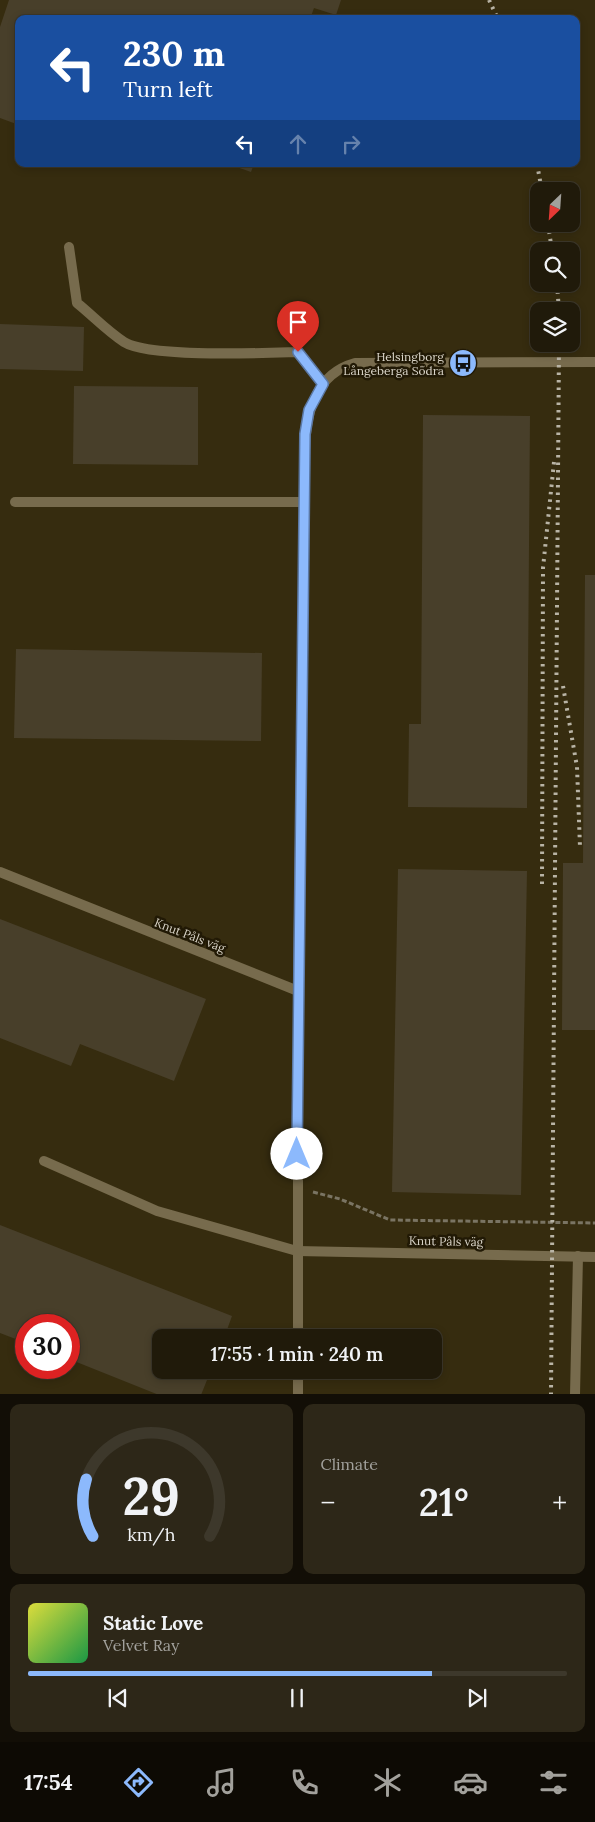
<!DOCTYPE html>
<meta charset="utf-8">
<style>
body{margin:0;font-family:Lora,serif;background:#2d2718;color:#f1f3f6;height:100vh;display:flex;flex-direction:column;font-size:19px;white-space:nowrap}
*{box-sizing:border-box;margin:0}
p{font-size:16px;color:#a2a19c}
.icon{flex:none;width:28px;height:28px;fill:none;stroke:currentColor;stroke-width:2;stroke-linecap:round;stroke-linejoin:round}
.map{position:relative;height:1394px;overflow:hidden}
.side{display:flex;flex-direction:column;gap:10px;padding:10px;background:#120e06;flex:1}
.side>*{flex:none}
.banner{position:absolute;left:15px;top:15px;width:565px;height:152px;border-radius:10px;box-shadow:0 2px 8px #0003,0 0 0 1px #3d382b;background:#1a4fa0;color:#fff;overflow:hidden}
.needle{width:32px;rotate:205deg}
.fabs{position:absolute;left:530px;top:182px;display:grid;gap:10px}
.fabs a{display:grid;place-items:center;width:50px;height:50px;border-radius:10px;background:#201a0a;box-shadow:0 2px 8px #0003,0 0 0 1px #3d382b;font-size:25px}
.speed{position:absolute;left:15px;top:1314px;display:flex;gap:10px;font-size:25px;font-weight:700;text-align:center}
.speed>*{display:grid;place-content:center;width:65px;height:65px;border-radius:50%;background:#201a0a;box-shadow:0 2px 8px #0003,0 0 0 1px #3d382b;line-height:1}
.speed .limit{border:8px solid #d22;background:#fff;color:#111}
.pin{position:absolute;display:grid;place-items:center;width:42px;height:42px;color:#fff;margin:-51px -21px;border-radius:50% 50% 50% 0;rotate:-45deg;box-shadow:0 0 5px #0007}
.pin .icon{rotate:45deg}
.me{position:absolute;width:55px;margin:-28px;rotate:0deg;stroke-linejoin:round;filter:drop-shadow(0 0 4px #0008)}
.turn{display:flex;align-items:center;gap:18px;height:105px;padding:0 25px;font-size:22px}
.turn .icon{width:65px;height:65px;stroke-width:2.5}
.turn b{display:block;font-size:35px;line-height:42px}
.lanes{display:flex;align-items:center;height:48px;padding:0 25px;background:#0003;justify-content:center;gap:25px;direction:ltr}
.lanes .off{opacity:.35}
.big{font-size:38px;font-weight:600;line-height:1.1}
.side .card{flex:1;display:flex;flex-direction:column;justify-content:center;gap:8px;min-width:0;padding:0 18px;border-radius:10px;background:#2d2718}
.side .dial{align-items:center;gap:0}
.dial svg{height:130px;overflow:visible;fill:none;stroke:#3d382b;stroke-width:7;stroke-linecap:round;text-anchor:middle}
.dial text{fill:#f1f3f6;stroke:none}
.song{display:flex;align-items:center;gap:15px}
.cover{width:60px;height:60px;border-radius:8px;background:linear-gradient(135deg,hsl(60 70% 55%),hsl(140 70% 35%))}
.played{height:5px;border-radius:2px;background:linear-gradient(90deg,#8cb9fc 75%,#3d382b 75%)}
.keys{display:flex;justify-content:space-around;direction:ltr}
.heat{display:flex;justify-content:space-between;align-items:center;font-size:28px;direction:ltr}
.side .tiles{flex:1;display:grid;gap:10px;grid-template-columns:1fr 1fr}
.card:last-child{grid-column:span 2}
.trip{position:absolute;left:152px;top:1329px;width:290px;height:50px;border-radius:10px;background:#201a0a;box-shadow:0 2px 8px #0003,0 0 0 1px #3d382b;font-weight:600;line-height:50px;text-align:center}
.tab-bar{display:flex;height:80px;justify-content:space-around;align-items:center;background:#0d0a04;color:#a2a19c}
.tab-bar .icon{width:35px;height:35px}
.tab-bar .on{color:#8cb9fc}
.tab-bar b{font-size:22px;color:#f1f3f6}
.map>svg:first-child{display:block}
</style>
<div class="map">
<svg width="595" height="1395" viewBox="0 0 595 1395">
<rect width="100%" height="100%" fill="#2a220d"/>
<path fill="#362c0f" fill-rule="evenodd" d="M 0,0 L 595,0 L 595,1394 L 0,1395 ZM 19,19 L 576,19 L 576,164 L 19,164 ZM 539,191 L 571,191 L 571,224 L 539,224 ZM 539,251 L 571,251 L 571,284 L 539,284 ZM 539,311 L 571,311 L 571,344 L 539,344 ZM 26,1325 L 69,1325 L 69,1368 L 26,1368 ZM 161,1338 L 434,1338 L 434,1370 L 161,1370 Z"/>
<g fill="#483f2a">
<polygon points="9,0 341,0 336,15 314,8 310,19 19,19 19,125 0,118 0,27"/>
<polygon points="228,164 254,164 251,172"/>
<polygon points="0,324 84,327 83,371 0,369"/>
<polygon points="74,386 198,387 198,465 73,464"/>
<polygon points="423,415 530,416 527,808 408,807 409,724 421,724"/>
<polygon points="585,575 595,575 595,1030 562,1030 563,863 583,863"/>
<polygon points="16,649 262,653 261,741 14,738"/>
<polygon points="398,869 527,871 521,1195 392,1192"/>
<polygon points="0,919 206,999 174,1081 80,1044 71,1066 0,1038"/>
<polygon points="0,1225 232,1316 224,1338 161,1338 161,1370 211,1370 201,1395 159,1395 69,1359 69,1325 26,1325 26,1343 0,1333"/>
</g>
<g fill="none" stroke-linecap="round" stroke-linejoin="round">
<polyline stroke="#7a7463" stroke-width="3" stroke-dasharray="5 2.5" stroke-linecap="butt" points="313,1192 340,1199 390,1220 595,1223"/>
<g stroke="#776b4d" stroke-width="10">
<path d="M 69,247 L 77,303 C 92,315 107,331 124,342 C 149,358 263,353 298,352 L 323,384"/>
<polyline points="15,502 304,502"/>
<polyline points="0,872 298,991"/>
<polyline points="44,1161 157,1211 297,1251"/>
<polyline points="575,1395 578,1256"/>
</g>
<g stroke="#776b4d" stroke-width="10">
<polyline points="297,1251 595,1257"/>
<path d="M 298,1338 L 298,991 L 305,450 C 306,413 315,374 355,363 L 595,362"/>
<polyline points="298,1395 298,1370"/>
</g>
<g stroke="#b9b4a6" stroke-width="4" stroke-dasharray="2.5 5" stroke-linecap="butt">
<polyline points="489,0 498,19"/>
<polyline points="537,164 542,191"/>
<polyline points="548,224 552,251"/>
<polyline points="557,284 559,311"/>
<polyline points="563,686 577,767 580,847"/>
<polyline points="542,884 543,568 554,462"/>
<polyline points="551,1395 559,344"/>
</g>
</g>
<g fill="none" stroke-linecap="round" stroke-linejoin="round">
<g stroke="#5b78a4" stroke-width="12">
<polyline id="route" points="297,1154 305,434 309,410 323,384 298,352"/>
</g>
<use href="#route" stroke="#8cb9fc" stroke-width="9"/>
</g>
<defs>
<g id="bus-disc" transform="scale(1.4375)"><circle r="9.5" fill="#8cb9fc" stroke="#211905"/><path d="M-5-6H5V4H4V6H2V4H-2V6H-4V4H-5ZM-3.5-4V0h7V-4ZM-3.5 1.2v1.5H-2V1.2ZM2 1.2v1.5H3.5V1.2Z" fill="#111"/></g>
</defs>
<g fill-rule="evenodd">
<use href="#bus-disc" x="463" y="363"/>
</g>
<g text-anchor="middle" dominant-baseline="central" stroke-width="5" stroke-linejoin="round" paint-order="stroke">
<g font-size="12" fill="#dad5c9" stroke="#211905" text-anchor="end">
<text x="444" y="356">Helsingborg<tspan x="444" dy="14">Långeberga Södra</tspan></text>
</g>
<g font-size="12" fill="#dad5c9" stroke="#211905">
<text transform="translate(190 935) rotate(21)">Knut Påls väg</text>
<text transform="translate(446 1241) rotate(1)">Knut Påls väg</text>
</g>
</g>
</svg>
<div class="fabs">
<a><svg class="needle" viewBox="-14 -14 28 28"><path d="M0-13l5 13h-10z" fill="#e53935"/><path d="M0 13l5-13h-10z" fill="#a2a19c"/></svg></a>
<a><svg class="icon" aria-label="search" viewBox="0 0 24 24"><circle cx="10" cy="10" r="6"/><path d="M15 15l6 6"/></svg></a>
<a><svg class="icon" aria-label="layers" viewBox="0 0 24 24"><path d="M12 4l9 5-9 5-9-5zM3 14l9 5 9-5"/></svg></a>
</div>
<div class="speed"><div class="limit">30</div></div>
<div class="pin" style="left:298px;top:352px;background:#d93025"><svg class="icon" aria-label="arrive" viewBox="0 0 24 24"><path d="M6 21V4h12l-3 4 3 4H6"/></svg></div>
<svg class="me" style="left:297px;top:1154px" viewBox="-20 -20 40 40"><circle r="19" fill="#fff"/><path d="M0-13L10 11 0 6-10 11z" fill="#8cb9fc"/></svg>
<div class="trip">17:55 · 1 min · 240 m</div>
<div class="banner">
<div class="turn"><svg class="icon" aria-label="left" viewBox="0 0 24 24"><path d="M17 20v-9H6M10 6l-5 5 5 5"/></svg><div><b>230 m</b>Turn left</div></div>
<div class="lanes"><svg class="icon" aria-label="left" viewBox="0 0 24 24"><path d="M17 20v-9H6M10 6l-5 5 5 5"/></svg><svg class="icon off" aria-label="ahead" viewBox="0 0 24 24"><path d="M12 20V5M6 11l6-6 6 6"/></svg><svg class="icon off" aria-label="right" viewBox="0 0 24 24"><path d="M7 20v-9h11M14 6l5 5-5 5"/></svg></div>
</div>
</div>
<section class="side">
<div class="tiles">
<div class="card dial"><svg viewBox="0 0 100 80">
<path d="M14 69A42 42 0 1 1 86 69"/>
<path d="M14 69A42 42 0 0 1 10 34" stroke="#8cb9fc"/>
<text x="50" y="56" font-size="32" font-weight="700">29</text>
<text x="50" y="72" font-size="11">km/h</text>
</svg></div>
<div class="card"><p>Climate</p>
<div class="heat"><a>−</a><b class="big">21°</b><a>+</a></div>
</div>
<div class="card">
<div class="song"><i class="cover"></i><div><b>Static Love</b><p>Velvet Ray</p></div></div>
<div class="played"></div>
<div class="keys"><svg class="icon" aria-label="previous" viewBox="0 0 24 24"><path d="M18 5L8 12l10 7zM5 5v14"/></svg><svg class="icon" aria-label="pause" viewBox="0 0 24 24"><path d="M8 5v14M16 5v14"/></svg><svg class="icon" aria-label="next" viewBox="0 0 24 24"><path d="M6 5l10 7-10 7zM19 5v14"/></svg></div>
</div>
</div>
</section>
<nav class="tab-bar">
<b>17:54</b>
<svg class="icon on" aria-label="directions" viewBox="0 0 24 24"><path d="M12 3l9 9-9 9-9-9zM9 14v-3h6M13 9l2 2-2 2"/></svg>
<svg class="icon" aria-label="music" viewBox="0 0 24 24"><path d="M9 18V5l10-2v13"/><circle cx="6" cy="18" r="3"/><circle cx="16" cy="16" r="3"/></svg>
<svg class="icon" aria-label="phone" viewBox="0 0 24 24"><path d="M5 4h4l2 5-3 2q2 4 5 5l2-3 5 2v4C11 20 4 13 5 4z"/></svg>
<svg class="icon" aria-label="climate" viewBox="0 0 24 24"><path d="M12 3v18M4 7l16 10M4 17L20 7"/></svg>
<svg class="icon" aria-label="car" viewBox="0 0 24 24"><path d="M5 17H2v-5l4-1 3-4h7l3 4 3 1v5h-3M9 17h6M6 11h13"/><circle cx="7" cy="17" r="2"/><circle cx="17" cy="17" r="2"/></svg>
<svg class="icon" aria-label="filters" viewBox="0 0 24 24"><path d="M4 7h16M4 17h16"/><circle cx="9" cy="7" r="2"/><circle cx="15" cy="17" r="2"/></svg>
</nav>
